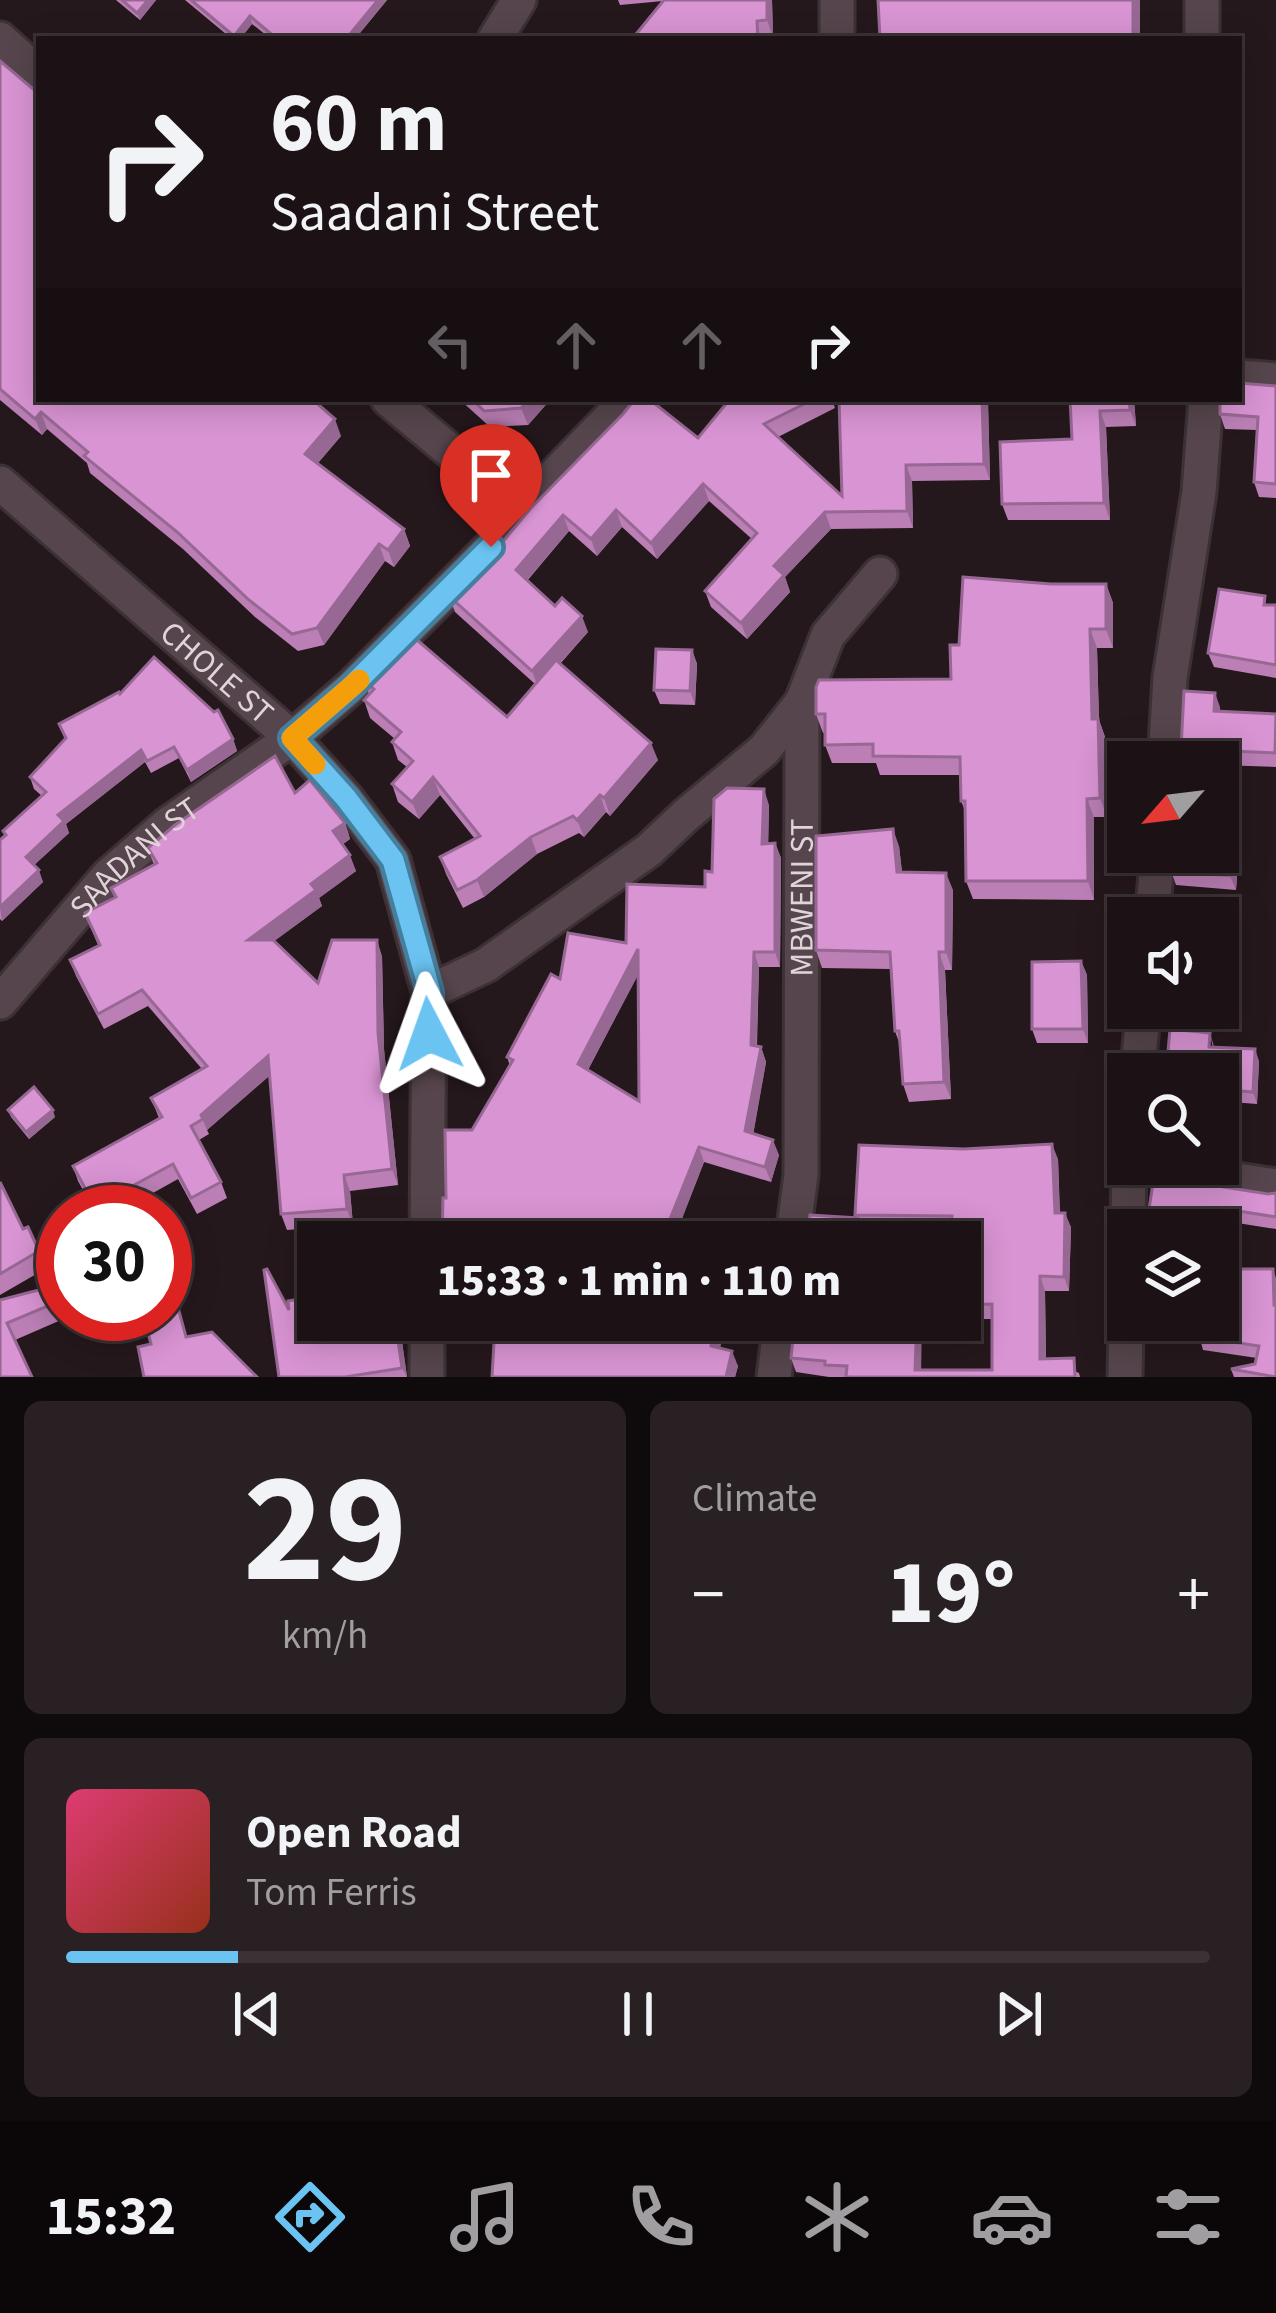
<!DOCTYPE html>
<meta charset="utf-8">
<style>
body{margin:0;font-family:"Source Sans 3",sans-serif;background:#292023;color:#f1f3f6;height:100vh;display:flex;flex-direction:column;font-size:45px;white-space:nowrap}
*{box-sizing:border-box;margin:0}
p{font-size:39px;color:#a09ea1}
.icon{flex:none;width:66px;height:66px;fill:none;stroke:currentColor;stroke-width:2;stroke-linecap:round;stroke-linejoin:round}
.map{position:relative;height:1377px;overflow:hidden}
.drawer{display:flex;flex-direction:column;gap:24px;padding:24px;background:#0f0a0c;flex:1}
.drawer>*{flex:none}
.top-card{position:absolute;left:36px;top:36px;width:1206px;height:366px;border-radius:0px;box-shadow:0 6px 30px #0003,0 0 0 3px #3a3235;background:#1c1216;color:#f1f3f6;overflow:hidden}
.needle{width:78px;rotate:242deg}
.buttons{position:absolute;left:1107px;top:741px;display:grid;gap:24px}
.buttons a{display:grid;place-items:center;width:132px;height:132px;border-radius:0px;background:#1c1216;box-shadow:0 6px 30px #0003,0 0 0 3px #3a3235;font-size:60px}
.speed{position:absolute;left:36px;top:1185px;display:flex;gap:24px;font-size:60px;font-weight:700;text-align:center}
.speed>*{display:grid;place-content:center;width:156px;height:156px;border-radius:50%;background:#1c1216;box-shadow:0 6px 30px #0003,0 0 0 3px #3a3235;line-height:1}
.speed .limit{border:18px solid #d22;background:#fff;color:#111}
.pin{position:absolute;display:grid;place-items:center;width:102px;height:102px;color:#fff;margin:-123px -51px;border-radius:50% 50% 50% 0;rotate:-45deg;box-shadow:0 0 12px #0007}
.pin .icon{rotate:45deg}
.me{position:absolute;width:132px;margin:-66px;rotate:356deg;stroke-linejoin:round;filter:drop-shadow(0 0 9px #0008)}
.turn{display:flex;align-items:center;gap:42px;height:252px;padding:0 36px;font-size:54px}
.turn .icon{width:156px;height:156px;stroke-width:2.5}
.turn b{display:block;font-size:84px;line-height:102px}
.lanes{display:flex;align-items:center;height:114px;padding:0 36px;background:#0003;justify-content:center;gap:60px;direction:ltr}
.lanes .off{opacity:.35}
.big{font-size:90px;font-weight:800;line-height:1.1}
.drawer .widget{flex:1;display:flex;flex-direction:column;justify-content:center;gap:18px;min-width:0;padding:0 42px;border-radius:18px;background:#292023}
.drawer .dial{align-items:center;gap:0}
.dial b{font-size:156px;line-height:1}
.song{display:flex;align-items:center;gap:36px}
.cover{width:144px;height:144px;border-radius:18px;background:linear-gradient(135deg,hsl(340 70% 55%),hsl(10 70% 35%))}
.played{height:12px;border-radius:6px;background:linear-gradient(90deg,#6bc3f2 15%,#3a3235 15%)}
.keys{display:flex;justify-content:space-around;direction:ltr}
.heat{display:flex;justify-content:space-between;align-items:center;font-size:66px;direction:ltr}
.drawer .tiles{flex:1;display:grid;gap:24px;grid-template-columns:1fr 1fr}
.widget:last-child{grid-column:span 2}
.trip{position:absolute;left:297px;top:1221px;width:684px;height:120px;border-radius:0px;background:#1c1216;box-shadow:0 6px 30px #0003,0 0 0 3px #3a3235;font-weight:800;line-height:120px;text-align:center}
.tabs{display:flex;height:192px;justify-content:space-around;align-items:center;background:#0b0709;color:#a09ea1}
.tabs .icon{width:84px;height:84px}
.tabs .on{color:#6bc3f2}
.tabs b{font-size:54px;color:#f1f3f6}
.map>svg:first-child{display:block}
</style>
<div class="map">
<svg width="1276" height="1377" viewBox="0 0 1276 1377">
<rect width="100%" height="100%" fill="#25181d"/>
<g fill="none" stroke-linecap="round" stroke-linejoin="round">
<g stroke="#3c3235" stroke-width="39">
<g id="minor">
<polyline points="1202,0 1202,39"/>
<polyline points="0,39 39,74"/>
<polyline points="495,39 519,0"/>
<polyline points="837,39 837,0"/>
<polyline points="1239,377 1276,380"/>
<polyline points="388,399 521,510"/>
<path id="s1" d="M 0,483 L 292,738 L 346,798 L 393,860 L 429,992 L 427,1242"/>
<polyline points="1165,762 1170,678 1199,492 1206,399"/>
<polyline points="1152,918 1158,852"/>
<polyline points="429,992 486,965 649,850 686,815 764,750 802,702"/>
<path id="s2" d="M 0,1002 L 108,876 L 168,824 L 292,738 L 350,688 L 491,547 L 521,510 L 628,399"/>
<polyline points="1137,1074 1144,1008"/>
<polyline points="1134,1164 1276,1186"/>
<polyline points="1128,1230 1129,1164"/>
<path id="s3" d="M 792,1242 L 801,1175 L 802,702 L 828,635 L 880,574"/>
<polyline points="427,1320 427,1377"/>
<polyline points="774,1377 781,1320"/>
<polyline points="1125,1377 1128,1234"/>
</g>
</g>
<use href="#minor" stroke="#56454c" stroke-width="33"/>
</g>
<g fill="#bb7fb5" fill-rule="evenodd">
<polygon points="116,0 156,0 140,20"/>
<polygon points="185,0 387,0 355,39 271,39 252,24 240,39 232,39"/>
<polygon points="618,0 772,0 773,37 763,39 632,39 663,1 620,5"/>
<polygon points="0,61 39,399 341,436 318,463 404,529 410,546 394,567 385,561 324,645 298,651 255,617 183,549 90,473 87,463 47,429 42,435 0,400"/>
<polygon points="1276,386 1276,498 1259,497 1254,482 1257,430 1225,429 1220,414 1269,387"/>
<polygon points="459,399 551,399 528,425 490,427"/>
<polygon points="730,399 832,399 835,408 778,437 842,496 839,399 994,399 994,402 988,402 990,480 912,481 913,528 831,529 785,577 790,592 747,639 711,607 705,591 752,539 709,501 657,559 622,527 597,556 569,531 527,581 588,632 560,664 658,760 610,816 606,812 584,837 579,833 537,854 484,897 463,908 446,874 440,857 475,839 440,795 419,819 398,802 392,784 407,767 398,760 392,742 395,739 370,718 364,700 369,694 364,680 507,717 535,684 455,612 449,596 500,545 698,438"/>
<polygon points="1070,399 1134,399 1136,426 1106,427 1110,520 1008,520 1002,504 1072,439"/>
<polygon points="1051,584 1106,584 1113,603 1113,648 1097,648 1099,720 1105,737 1107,817 1094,817 1094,900 973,899 966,881 966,813 961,801 961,775 880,775 876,763 832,763 825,745 825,733 823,733 816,714 951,679 959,645"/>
<polygon points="1268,605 1276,605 1276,678 1214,667 1208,653"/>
<polygon points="692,650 697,664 695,705 660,704 654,690"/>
<polygon points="120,694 233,739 237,751 191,782 179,758 151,773 145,762 66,824 69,833 34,865 43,882 2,921 0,919 0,840 5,836 3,831 42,796 34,789 30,777 65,739 59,724"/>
<polygon points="1220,707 1220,711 1276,714 1276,767 1218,765 1218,762 1185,762 1181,749"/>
<polygon points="295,793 345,823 350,839 343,844 356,871 319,898 322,906 274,941 318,983 382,956 384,1049 398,1185 350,1191 353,1225 287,1230 281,1214 270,1075 207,1130 209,1134 199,1140 221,1182 227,1198 197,1214 178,1179 119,1212 95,1212 78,1181 73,1166 159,1118 151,1098 202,1069 148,1006 104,1029 76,976 70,960 98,945 85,913 114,897 111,888 154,865 148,848"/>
<path d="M 769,805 L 768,843 L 775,843 L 781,858 L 780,967 L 759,967 L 757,1046 L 761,1047 L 766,1062 L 753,1134 L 779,1155 L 771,1182 L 704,1162 L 681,1221 L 696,1224 L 701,1242 L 442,1242 L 446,1198 L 472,1130 L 510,1066 L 507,1057 L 560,979 L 626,943 L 705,887 L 712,872 ZM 638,974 L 639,1101 L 588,1070 Z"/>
<polygon points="899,846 902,872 953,890 952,970 945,970 951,1099 909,1102 903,1084 900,1045 895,1031 891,969 822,968 816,950"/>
<polygon points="1233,848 1238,862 1236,890 1176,885 1171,871"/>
<polygon points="1081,961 1087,975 1088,1043 1037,1043 1032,1029"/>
<polygon points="1210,1033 1214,1047 1259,1061 1257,1104 1218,1101 1218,1074"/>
<polygon points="8,1110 55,1117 29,1139 11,1117"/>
<polygon points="1058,1159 1060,1213 1071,1227 1069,1291 1045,1291 1046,1359 1079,1373 1080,1377 829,1377 796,1372 791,1358 921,1370 992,1370 992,1319 960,1319 960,1242 952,1231 862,1229 863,1233 855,1215"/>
<polygon points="0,1182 23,1229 39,1251 45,1269 0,1295"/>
<polygon points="1276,1193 1276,1229 1231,1222 1234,1269 1276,1377 1234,1377 1231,1369 1255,1364 1257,1358 1203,1350 1199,1335 1147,1328 1144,1320 1218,1320 1218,1230 1146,1230"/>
<polygon points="50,1287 61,1320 15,1340 0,1377 0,1300"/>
<polygon points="289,1310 399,1320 407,1377 279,1377"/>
<polygon points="449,1320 726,1320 720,1348 738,1366 735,1377 492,1377 494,1340 454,1341"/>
</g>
<g fill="#986894">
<polygon points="148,0 156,0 140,20 137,13"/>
<polygon points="378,0 387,0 355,39 346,39"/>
<polygon points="767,0 772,0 773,37 767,20"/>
<rect x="1133" y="0" width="7" height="39"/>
<polygon points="250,16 252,24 240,39 236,39 234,36"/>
<polygon points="530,399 551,399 528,425 521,408"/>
<polygon points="982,399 987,399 988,402 990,480 984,464"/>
<polygon points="1129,399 1134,399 1136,426 1130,410"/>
<polygon points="1100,411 1106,427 1110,520 1104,503"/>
<polygon points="41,412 47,429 42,435 35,419"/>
<polygon points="335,419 341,436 312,470 305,454"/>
<polygon points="906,465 912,481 913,528 907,511"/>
<polygon points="703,484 709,501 657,559 651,543"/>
<polygon points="616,510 622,527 597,556 591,539"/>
<polygon points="825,512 831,529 785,577 790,592 747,639 741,623 774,566"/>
<polygon points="563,515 569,531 521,587 516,570"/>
<polygon points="404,529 410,546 394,567 388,550"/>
<polygon points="379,544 385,561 324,645 317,628"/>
<polygon points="1106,584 1113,603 1113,648 1106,629"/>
<polygon points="582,616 588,632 538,687 532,671"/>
<polygon points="1090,629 1097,648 1099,720 1105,737 1107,817 1100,798 1092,719"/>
<polygon points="692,650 697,664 695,705 690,691"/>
<polygon points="1215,693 1220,707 1219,725 1214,711"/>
<polygon points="233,739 237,751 191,782 187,770"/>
<polygon points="651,743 658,760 610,816 604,798"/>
<polygon points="141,750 145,762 66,824 69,833 30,869 26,857 58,815"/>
<polygon points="433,777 440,795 419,819 412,802"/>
<polygon points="764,789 769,805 768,859 762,844"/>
<polygon points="600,795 606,812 584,837 577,820"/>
<polygon points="1087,799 1094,817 1094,900 1088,881"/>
<polygon points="345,823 350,839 339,847 333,831"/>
<polygon points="893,829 899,846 904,890 897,872"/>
<polygon points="531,837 537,854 484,897 477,880"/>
<polygon points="775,843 781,858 780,967 775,952"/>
<polygon points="1233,848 1238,862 1236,890 1230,876"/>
<polygon points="350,855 356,871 319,898 322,906 254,956 248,940 311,884"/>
<polygon points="39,870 43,882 2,921 0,907"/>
<polygon points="946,873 953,890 952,970 946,952"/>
<polygon points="377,940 382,956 384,1049 398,1185 392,1169 378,1033"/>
<polygon points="638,949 644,964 583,1079 578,1064"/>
<polygon points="754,952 759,967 756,1060 751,1045"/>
<polygon points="939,952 945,970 951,1099 944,1082"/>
<polygon points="1081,961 1087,975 1088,1043 1083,1029"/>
<polygon points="761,1047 766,1062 751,1147 745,1131"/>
<polygon points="1255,1049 1259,1061 1257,1104 1253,1092"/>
<polygon points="268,1056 274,1072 207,1130 201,1115"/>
<polygon points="53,1110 55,1117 29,1139 26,1132"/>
<polygon points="773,1140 779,1155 771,1182 765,1167"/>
<polygon points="1052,1144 1058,1159 1060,1227 1055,1213"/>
<polygon points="699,1147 704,1162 676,1234 670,1219"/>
<polygon points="344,1175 350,1191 353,1225 347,1209"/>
<polygon points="1226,1209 1231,1222 1234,1282 1230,1269"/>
<polygon points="1065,1213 1071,1227 1069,1291 1064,1277"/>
<polygon points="858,1218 863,1233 862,1242 856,1242"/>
<polygon points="696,1224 701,1239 701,1242 692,1242"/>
<polygon points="1273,1269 1276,1278 1276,1311 1274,1305"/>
<polygon points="1040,1276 1045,1291 1046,1374 1040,1359"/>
<polygon points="395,1320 399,1320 407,1377 402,1368"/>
<polygon points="717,1320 726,1320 717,1361 711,1346"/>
<polygon points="917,1320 922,1320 921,1377 915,1370"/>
<polygon points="732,1351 738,1366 735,1377 726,1377"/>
</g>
<g fill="#d994d3" stroke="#986894" stroke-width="3" fill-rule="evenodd">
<polygon points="122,0 148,0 137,13"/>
<polygon points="191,0 378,0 346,39 277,39 250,16 234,36"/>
<polygon points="664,0 767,0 767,20 757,21 758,39 632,39"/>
<polygon points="878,0 1133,0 1133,39 880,39"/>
<polygon points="0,61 39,94 39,399 312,399 335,419 305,454 404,529 388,550 379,544 317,628 292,634 249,600 177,532 84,456 88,452 41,412 35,419 0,389"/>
<polygon points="1239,383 1276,386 1276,484 1254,482 1258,417 1220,414 1220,399 1239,399"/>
<polygon points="472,399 530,399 521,408 484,411"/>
<polygon points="635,399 649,399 698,438 730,399 814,399 764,424 842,496 839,399 982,399 984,464 906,465 907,511 825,512 774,566 784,575 741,623 705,591 757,533 703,484 651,543 616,510 591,539 563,515 516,570 555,606 562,598 582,616 532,671 449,596 500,545 531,508 623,414"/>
<polygon points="1070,399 1129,399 1130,410 1100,411 1104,503 1002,504 1000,442 1072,439"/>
<polygon points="963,577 1051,584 1106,584 1106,629 1090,629 1092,719 1098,719 1100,798 1087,799 1088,881 966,881 965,801 961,801 960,757 873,756 873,744 825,745 825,714 816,714 816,687 819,680 951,679 950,645 959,645"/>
<polygon points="1219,589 1265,596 1264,605 1276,605 1276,665 1208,653"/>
<polygon points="410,634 507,717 556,660 651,743 604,798 600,795 577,820 573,816 531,837 477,880 457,890 440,857 480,836 433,777 412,802 392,784 413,761 392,742 401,732 364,700 374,689 364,680"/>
<polygon points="656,649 692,650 690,691 654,690"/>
<polygon points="154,657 214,712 218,710 233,739 187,770 174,747 147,761 141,750 58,815 64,821 26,857 39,870 0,907 0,840 6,835 3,831 46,792 30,777 66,738 59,724 119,692 120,694"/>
<polygon points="1184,691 1215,693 1214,711 1276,714 1275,753 1181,749"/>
<polygon points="275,756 295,793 310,780 345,823 333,831 350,855 311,884 316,890 248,940 273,940 318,983 332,940 377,940 378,1033 392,1169 344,1175 347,1209 281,1214 268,1056 201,1115 203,1119 191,1126 221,1182 191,1198 173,1164 95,1206 73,1166 162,1117 151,1098 207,1066 142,990 98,1014 70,960 100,945 85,913 116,897 111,888 157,863 148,848 175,825"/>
<path d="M 727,788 L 764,789 L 762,844 L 775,843 L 775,952 L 754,952 L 751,1045 L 761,1047 L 745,1131 L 773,1140 L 765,1167 L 699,1147 L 670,1219 L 696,1224 L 692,1242 L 442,1242 L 443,1198 L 446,1198 L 445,1130 L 472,1130 L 513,1060 L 507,1057 L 551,974 L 560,979 L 568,933 L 626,943 L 627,884 L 705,887 L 705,871 L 712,872 L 714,799 ZM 638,949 L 639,1101 L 578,1064 Z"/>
<polygon points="893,829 897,872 946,873 946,952 939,952 944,1082 903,1084 899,1031 895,1031 890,952 816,950 816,836"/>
<polygon points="1218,847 1233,848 1230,876 1171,871 1173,852 1218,852"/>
<polygon points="1081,961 1083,1029 1032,1029 1032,962"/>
<polygon points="1170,1029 1210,1033 1209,1047 1255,1049 1253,1092 1218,1089 1218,1074 1166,1074"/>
<polygon points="34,1087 53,1110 26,1132 8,1110"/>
<polygon points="1052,1144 1055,1213 1065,1213 1064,1277 1040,1276 1040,1359 1074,1358 1075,1377 846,1377 847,1366 825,1365 825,1361 791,1358 795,1320 917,1320 915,1370 992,1370 992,1304 960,1305 960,1242 952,1242 952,1216 855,1215 859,1145 964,1149"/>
<polygon points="1154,1176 1268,1194 1276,1193 1276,1217 1226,1209 1230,1269 1273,1269 1274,1305 1276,1305 1276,1377 1231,1369 1255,1364 1259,1346 1199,1337 1200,1322 1183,1320 1218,1320 1218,1230 1146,1230"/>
<polygon points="0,1182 23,1229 28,1227 39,1251 0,1274"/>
<polygon points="810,1215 858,1218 856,1242 800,1242 807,1231"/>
<polygon points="165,1259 186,1337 212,1332 257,1377 144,1377 138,1347 151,1344 143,1314 165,1314"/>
<polygon points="267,1269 289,1310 288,1301 318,1296 318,1320 395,1320 402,1368 345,1377 279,1377 264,1270"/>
<polygon points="50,1287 55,1303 7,1323 32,1377 0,1377 0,1300"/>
<polygon points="449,1320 717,1320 711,1346 732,1351 726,1377 492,1377 495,1325 449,1325"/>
</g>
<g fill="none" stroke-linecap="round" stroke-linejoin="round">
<g stroke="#467f9d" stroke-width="30">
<polyline id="route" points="429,1034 430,992 393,860 346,798 292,738 350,688 491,547"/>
</g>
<use href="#route" stroke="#6bc3f2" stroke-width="21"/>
<polyline stroke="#f59e0b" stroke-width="21" points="315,764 292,738 359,680"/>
</g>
<g text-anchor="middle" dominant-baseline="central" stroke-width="12" stroke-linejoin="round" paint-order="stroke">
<g font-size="33" fill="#dfd4d8" stroke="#1c0f14">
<text stroke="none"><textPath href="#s1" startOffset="288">CHOLE ST</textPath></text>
<text stroke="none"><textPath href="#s2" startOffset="198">SAADANI ST</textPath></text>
<text stroke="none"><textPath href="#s3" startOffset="345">MBWENI ST</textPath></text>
</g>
</g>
</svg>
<div class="buttons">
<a><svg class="needle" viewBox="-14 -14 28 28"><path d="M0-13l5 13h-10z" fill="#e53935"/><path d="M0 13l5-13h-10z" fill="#a09ea1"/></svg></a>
<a><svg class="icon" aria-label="sound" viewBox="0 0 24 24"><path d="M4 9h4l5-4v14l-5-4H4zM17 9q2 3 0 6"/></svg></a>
<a><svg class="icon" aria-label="search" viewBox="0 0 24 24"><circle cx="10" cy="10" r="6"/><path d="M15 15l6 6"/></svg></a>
<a><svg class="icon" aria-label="layers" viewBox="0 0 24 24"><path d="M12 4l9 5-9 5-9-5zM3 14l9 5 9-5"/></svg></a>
</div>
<div class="speed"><div class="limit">30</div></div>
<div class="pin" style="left:491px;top:547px;background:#d93025"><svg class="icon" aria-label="arrive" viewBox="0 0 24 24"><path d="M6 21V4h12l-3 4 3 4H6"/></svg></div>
<svg class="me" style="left:429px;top:1034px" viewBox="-20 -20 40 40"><path d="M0-17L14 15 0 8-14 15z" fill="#6bc3f2" stroke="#fff" stroke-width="4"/></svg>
<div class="trip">15:33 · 1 min · 110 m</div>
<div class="top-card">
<div class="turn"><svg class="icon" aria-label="right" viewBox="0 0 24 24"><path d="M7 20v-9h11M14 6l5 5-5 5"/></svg><div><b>60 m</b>Saadani Street</div></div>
<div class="lanes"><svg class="icon off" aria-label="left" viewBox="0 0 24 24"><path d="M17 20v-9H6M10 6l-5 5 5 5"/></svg><svg class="icon off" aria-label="ahead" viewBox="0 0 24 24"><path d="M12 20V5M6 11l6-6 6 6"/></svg><svg class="icon off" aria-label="ahead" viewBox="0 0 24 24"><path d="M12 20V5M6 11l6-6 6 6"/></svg><svg class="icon" aria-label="right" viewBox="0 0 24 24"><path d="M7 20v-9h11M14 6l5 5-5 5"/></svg></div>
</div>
</div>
<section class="drawer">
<div class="tiles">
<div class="widget dial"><b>29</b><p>km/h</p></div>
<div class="widget"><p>Climate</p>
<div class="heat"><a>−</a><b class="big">19°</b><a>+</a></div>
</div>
<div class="widget">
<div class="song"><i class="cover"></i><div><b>Open Road</b><p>Tom Ferris</p></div></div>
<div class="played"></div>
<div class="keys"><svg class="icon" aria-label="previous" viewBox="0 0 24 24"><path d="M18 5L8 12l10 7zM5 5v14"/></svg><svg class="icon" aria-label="pause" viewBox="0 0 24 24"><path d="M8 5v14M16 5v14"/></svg><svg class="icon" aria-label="next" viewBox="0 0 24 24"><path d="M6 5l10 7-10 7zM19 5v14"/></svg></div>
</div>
</div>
</section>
<nav class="tabs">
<b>15:32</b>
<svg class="icon on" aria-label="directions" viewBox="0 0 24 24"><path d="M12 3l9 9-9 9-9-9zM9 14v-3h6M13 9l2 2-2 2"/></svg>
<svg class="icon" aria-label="music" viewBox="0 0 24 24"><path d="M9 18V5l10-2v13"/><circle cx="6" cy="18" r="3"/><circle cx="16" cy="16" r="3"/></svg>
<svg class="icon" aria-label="phone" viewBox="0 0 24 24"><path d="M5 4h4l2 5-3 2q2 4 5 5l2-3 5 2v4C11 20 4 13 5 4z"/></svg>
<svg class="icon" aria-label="climate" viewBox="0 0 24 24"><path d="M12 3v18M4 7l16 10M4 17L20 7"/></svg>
<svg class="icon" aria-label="car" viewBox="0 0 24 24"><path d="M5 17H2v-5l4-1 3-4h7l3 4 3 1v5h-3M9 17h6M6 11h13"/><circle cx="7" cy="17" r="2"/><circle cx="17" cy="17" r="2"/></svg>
<svg class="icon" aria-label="filters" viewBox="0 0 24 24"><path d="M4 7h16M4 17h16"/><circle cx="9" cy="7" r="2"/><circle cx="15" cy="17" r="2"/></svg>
</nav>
